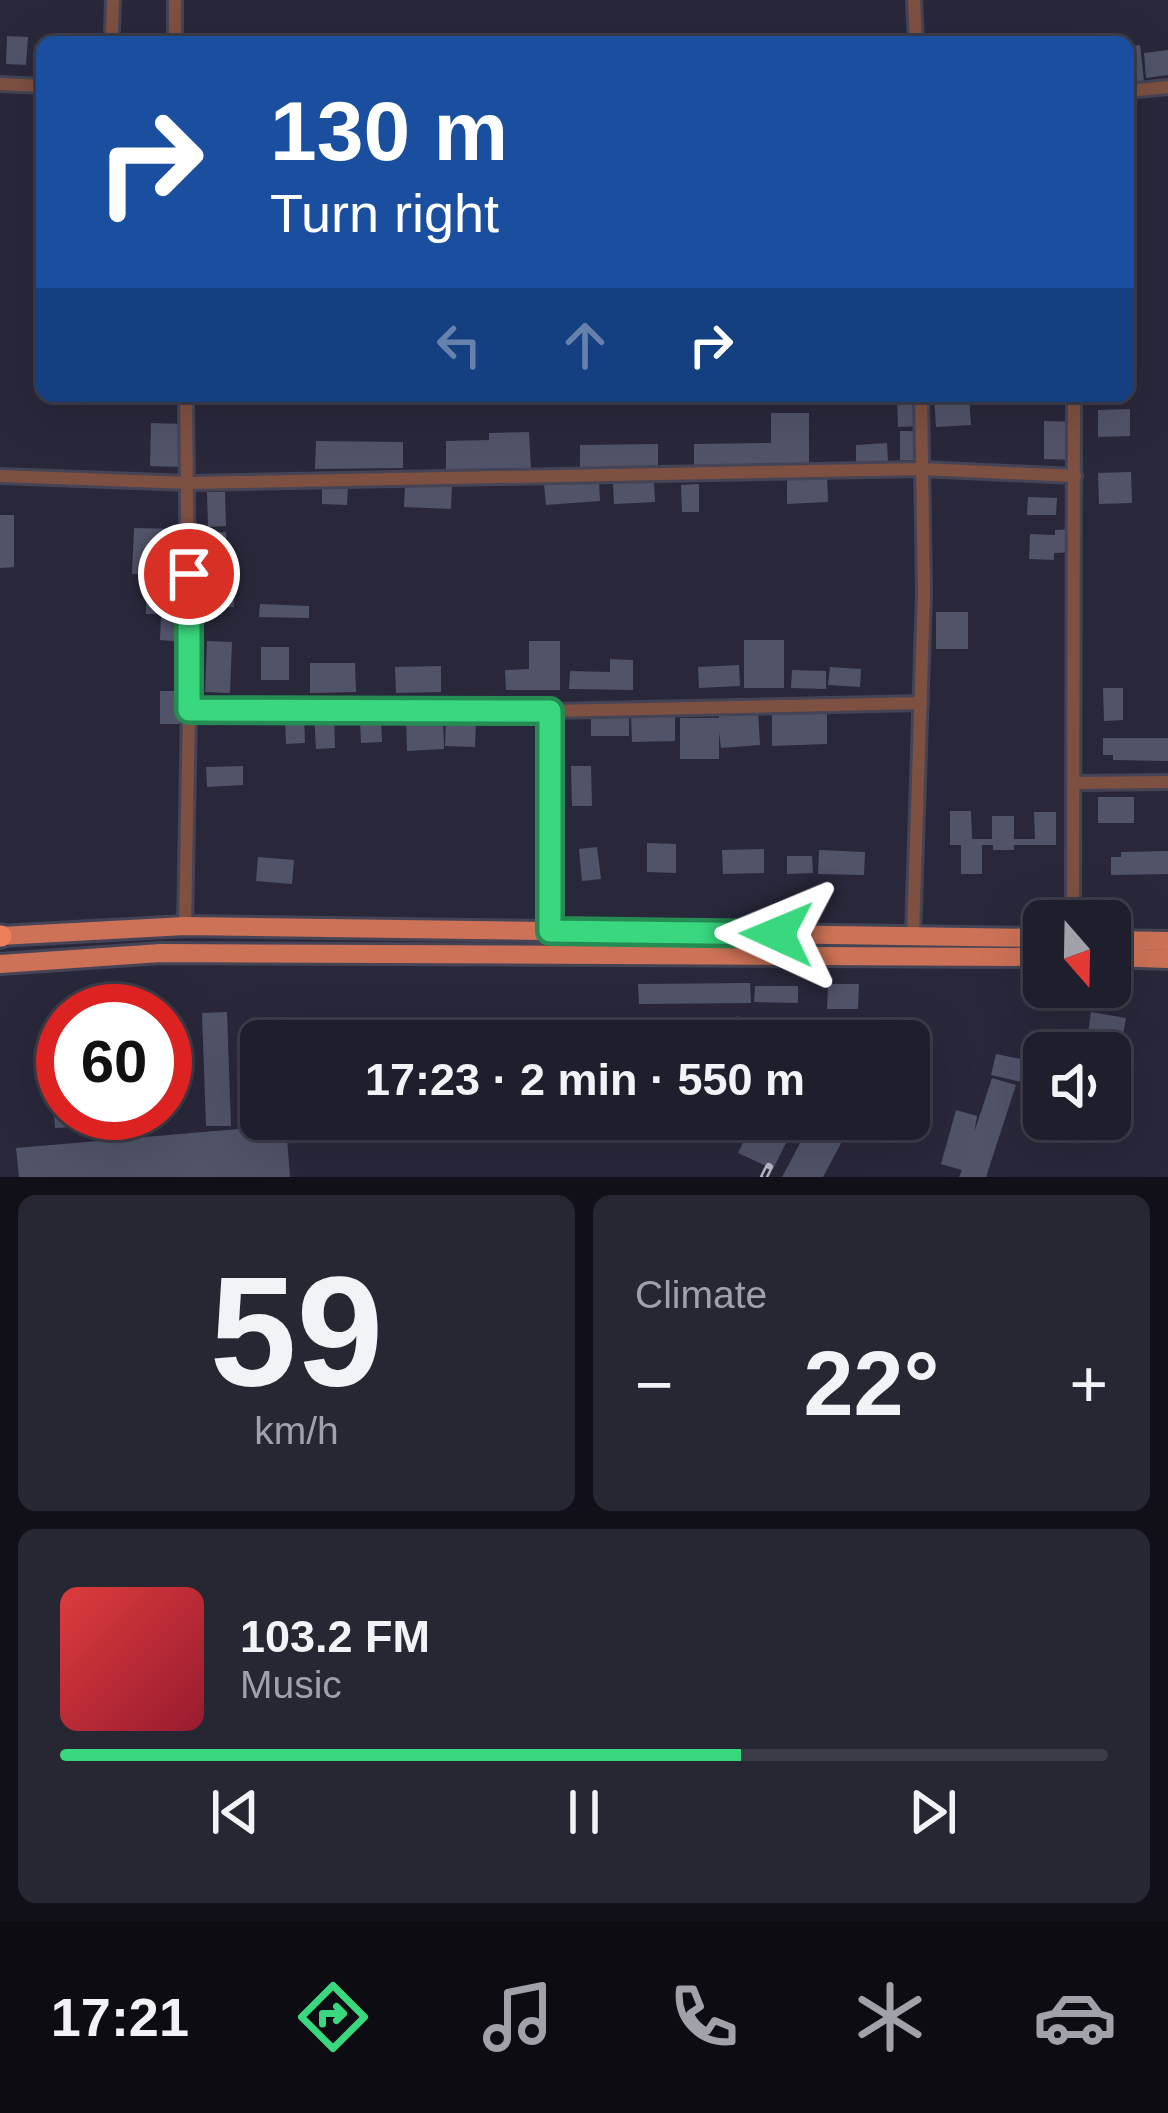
<!DOCTYPE html>
<meta charset="utf-8">
<style>
body{margin:0;font-family:Helvetica,sans-serif;background:#272734;color:#f1f3f6;height:100vh;display:flex;flex-direction:column;font-size:45px;white-space:nowrap}
*{box-sizing:border-box;margin:0}
p{font-size:39px;color:#a1a2a9}
.icon{flex:none;width:66px;height:66px;fill:none;stroke:currentColor;stroke-width:2;stroke-linecap:round;stroke-linejoin:round}
.map{position:relative;height:1177px;overflow:hidden}
.sheet{display:flex;flex-direction:column;gap:18px;padding:18px;background:#111018;flex:1}
.sheet>*{flex:none}
.guide{position:absolute;left:36px;top:36px;width:1098px;height:366px;border-radius:18px;box-shadow:0 12px 48px #0002,0 0 0 3px #3c3c48;background:#1a4fa0;color:#fff;overflow:hidden}
.needle{width:78px;rotate:160deg}
.buttons{position:absolute;left:1023px;top:900px;display:grid;gap:24px}
.buttons a{display:grid;place-items:center;width:108px;height:108px;border-radius:18px;background:#1f1e2c;box-shadow:0 12px 48px #0002,0 0 0 3px #3c3c48;font-size:60px}
.speed{position:absolute;left:36px;top:984px;display:flex;gap:24px;font-size:60px;font-weight:700;text-align:center}
.speed>*{display:grid;place-content:center;width:156px;height:156px;border-radius:50%;background:#1f1e2c;box-shadow:0 12px 48px #0002,0 0 0 3px #3c3c48;line-height:1}
.speed .limit{border:18px solid #d22;background:#fff;color:#111}
.pin{position:absolute;display:grid;place-items:center;width:102px;height:102px;color:#fff;margin:-51px;border:6px solid #fff;border-radius:50%;box-shadow:0 3px 12px #0007}
.me{position:absolute;width:132px;margin:-66px;rotate:271deg;stroke-linejoin:round;filter:drop-shadow(0 0 9px #0008)}
.turn{display:flex;align-items:center;gap:42px;height:252px;padding:0 36px;font-size:54px}
.turn .icon{width:156px;height:156px;stroke-width:2.5}
.turn b{display:block;font-size:84px;line-height:102px}
.lanes{display:flex;align-items:center;height:114px;padding:0 36px;background:#0003;justify-content:center;gap:60px;direction:ltr}
.lanes .off{opacity:.35}
.big{font-size:90px;font-weight:600;line-height:1.1}
.sheet .widget{flex:1;display:flex;flex-direction:column;justify-content:center;gap:18px;min-width:0;padding:0 42px;border-radius:18px;background:#272734}
.sheet .dial{align-items:center;gap:0}
.dial b{font-size:156px;line-height:1}
.song{display:flex;align-items:center;gap:36px}
.cover{width:144px;height:144px;border-radius:18px;background:linear-gradient(135deg,hsl(0 70% 55%),hsl(350 70% 35%))}
.played{height:12px;border-radius:6px;background:linear-gradient(90deg,#39d87f 65%,#3c3c48 65%)}
.keys{display:flex;justify-content:space-around;direction:ltr}
.heat{display:flex;justify-content:space-between;align-items:center;font-size:66px;direction:ltr}
.sheet .tiles{flex:1;display:grid;gap:18px;grid-template-columns:1fr 1fr}
.widget:last-child{grid-column:span 2}
.trip{position:absolute;left:240px;top:1020px;width:690px;height:120px;border-radius:18px;background:#1f1e2c;box-shadow:0 12px 48px #0002,0 0 0 3px #3c3c48;font-weight:600;line-height:120px;text-align:center}
.tab-bar{display:flex;height:192px;justify-content:space-around;align-items:center;background:#0c0c12;color:#a1a2a9}
.tab-bar .icon{width:84px;height:84px}
.tab-bar .current{color:#39d87f}
.tab-bar b{font-size:54px;color:#f1f3f6}
.map>svg:first-child{display:block}
</style>
<div class="map">
<svg width="1168" height="1177" viewBox="0 0 1168 1177">
<rect width="100%" height="100%" fill="#29283b"/>
<g fill="#515369">
<polygon points="7,36 28,37 26,65 6,64"/>
<polygon points="1140,45 1144,81 1128,83 1128,46"/>
<polygon points="1168,50 1168,75 1146,78 1144,53"/>
<polygon points="897,396 917,396 918,426 898,427"/>
<polygon points="934,396 969,396 971,425 936,427"/>
<polygon points="1130,409 1130,436 1098,437 1098,410"/>
<polygon points="771,413 809,413 809,463 694,466 694,444 771,443"/>
<polygon points="1044,421 1080,422 1079,460 1044,459"/>
<polygon points="151,423 182,424 181,467 150,466"/>
<rect x="900" y="431" width="15" height="29"/>
<polygon points="529,432 531,468 446,471 446,441 489,440 489,433"/>
<polygon points="316,441 403,442 403,468 315,469"/>
<polygon points="887,443 888,462 856,463 856,445"/>
<polygon points="658,444 658,467 580,468 580,445"/>
<polygon points="1131,472 1132,503 1099,504 1098,473"/>
<polygon points="827,477 828,502 787,504 787,478"/>
<polygon points="599,480 600,501 546,505 544,484"/>
<polygon points="654,481 655,502 614,504 613,483"/>
<polygon points="699,484 699,512 682,512 681,485"/>
<polygon points="405,485 452,487 451,509 404,507"/>
<polygon points="322,486 348,486 347,505 322,504"/>
<polygon points="207,492 225,492 226,526 208,527"/>
<polygon points="1028,497 1057,498 1056,515 1027,515"/>
<polygon points="0,515 14,515 14,567 0,568"/>
<polygon points="134,528 182,529 183,614 146,614 146,574 132,574"/>
<polygon points="1077,529 1078,552 1054,553 1054,560 1029,559 1030,534 1055,535 1055,530"/>
<polygon points="226,532 227,562 207,564 205,533"/>
<polygon points="232,565 234,607 207,608 204,567"/>
<polygon points="260,604 309,606 309,618 259,617"/>
<rect x="936" y="612" width="32" height="37"/>
<polygon points="161,616 186,617 184,642 160,640"/>
<rect x="744" y="640" width="40" height="48"/>
<polygon points="207,641 232,642 230,693 205,692"/>
<polygon points="529,641 560,641 560,690 506,690 505,670 529,669"/>
<rect x="261" y="647" width="28" height="33"/>
<polygon points="610,659 633,660 633,690 569,689 570,671 610,672"/>
<polygon points="310,663 355,663 356,692 310,693"/>
<polygon points="739,665 740,686 699,688 698,667"/>
<polygon points="441,666 441,692 396,693 395,667"/>
<polygon points="830,667 861,669 860,687 828,685"/>
<polygon points="792,670 826,671 826,689 791,688"/>
<polygon points="1103,688 1123,688 1123,720 1104,721"/>
<rect x="160" y="691" width="22" height="33"/>
<polygon points="758,711 760,745 721,748 719,732 719,759 680,759 680,718 719,718 719,714"/>
<polygon points="827,712 827,744 772,746 772,713"/>
<polygon points="334,713 335,748 316,749 314,714"/>
<polygon points="675,714 675,741 632,742 631,715"/>
<polygon points="304,716 305,743 286,744 285,717"/>
<polygon points="443,716 444,749 407,751 406,717"/>
<polygon points="629,717 629,736 591,736 591,718"/>
<polygon points="360,719 381,719 382,742 361,743"/>
<polygon points="446,720 476,721 475,747 445,746"/>
<polygon points="1103,738 1168,738 1168,761 1113,760 1113,755 1103,755"/>
<polygon points="243,766 243,785 207,787 206,767"/>
<polygon points="571,766 591,766 592,806 572,806"/>
<rect x="1098" y="797" width="36" height="26"/>
<polygon points="950,811 971,811 972,839 992,839 992,816 1014,816 1014,839 1035,839 1034,812 1056,812 1056,845 1014,845 1014,850 993,850 993,845 982,845 982,874 961,874 961,845 950,845"/>
<polygon points="647,843 676,844 676,873 647,872"/>
<polygon points="597,847 601,879 582,881 579,849"/>
<polygon points="764,849 764,873 723,874 722,850"/>
<polygon points="819,850 865,852 864,875 818,874"/>
<polygon points="1168,851 1168,874 1111,875 1111,857 1121,857 1121,852"/>
<polygon points="787,856 812,856 813,873 787,874"/>
<polygon points="258,857 294,860 292,884 256,881"/>
<polygon points="750,983 751,1003 639,1004 638,984"/>
<polygon points="828,984 859,984 858,1009 827,1009"/>
<polygon points="755,986 798,986 798,1003 754,1002"/>
<polygon points="146,991 146,1011 75,1011 75,993"/>
<polygon points="227,1012 231,1126 206,1126 202,1013"/>
<polygon points="1091,1012 1126,1018 1119,1058 1110,1057 1110,1053 1085,1053"/>
<polygon points="737,1016 760,1026 753,1041 725,1041"/>
<polygon points="269,1018 304,1018 306,1041 271,1041"/>
<polygon points="1036,1042 1070,1053 1044,1053 1044,1065 1031,1061 1026,1083 991,1075 996,1054 1031,1061"/>
<polygon points="928,1048 930,1089 913,1090 911,1049"/>
<polygon points="992,1078 1016,1085 986,1177 959,1177 962,1170 941,1164 956,1110 977,1116 974,1133"/>
<polygon points="52,1085 63,1085 63,1113 152,1113 153,1123 55,1128"/>
<polygon points="754,1119 798,1119 773,1169 738,1153"/>
<polygon points="813,1119 854,1119 823,1177 782,1177"/>
<polygon points="286,1125 290,1177 19,1177 16,1148"/>
</g>
<g fill="none" stroke-linecap="round" stroke-linejoin="round">
<g stroke="#454456" stroke-width="18">
<g id="street">
<polyline points="175,0 175,42"/>
<polyline points="914,0 916,42"/>
<polyline points="112,30 113,0"/>
<polyline points="0,84 42,86"/>
<polyline points="1128,91 1168,87"/>
<polyline points="0,476 189,483 922,469 1075,476"/>
<polyline points="189,710 551,711 921,703"/>
<polyline points="551,711 551,931"/>
<polyline points="1074,783 1168,782"/>
<polyline points="1073,921 1074,396"/>
<polyline points="185,926 189,710 186,396"/>
<polyline points="913,935 924,594 921,396"/>
</g>
</g>
<g stroke="#454456" stroke-width="24">
<g id="primary">
<polyline points="0,936 185,926 1044,938"/>
<polyline points="1110,940 1168,941"/>
<polyline points="1110,957 1168,959"/>
<polyline points="0,964 161,953 1044,957"/>
</g>
</g>
<g stroke="#454456" stroke-width="27">
<polyline id="highway" points="0,936 1,936"/>
</g>
<use href="#street" stroke="#7d5042" stroke-width="12"/>
<use href="#primary" stroke="#cd7256" stroke-width="18"/>
<use href="#highway" stroke="#ed7f5d" stroke-width="21"/>
<g stroke="#b9b8c7" stroke-width="8">
<polyline id="rail" points="764,1177 769,1167"/>
</g>
<use href="#rail" stroke="#29283b" stroke-width="3" stroke-dasharray="9" stroke-linecap="butt"/>
</g>
<g fill="none" stroke-linecap="round" stroke-linejoin="round">
<g stroke="#258c53" stroke-width="30">
<polyline id="route" points="189,574 189,710 550,711 550,931 777,934"/>
</g>
<use href="#route" stroke="#39d87f" stroke-width="21"/>
</g>
</svg>
<div class="buttons">
<a><svg class="needle" viewBox="-14 -14 28 28"><path d="M0-13l5 13h-10z" fill="#e53935"/><path d="M0 13l5-13h-10z" fill="#a1a2a9"/></svg></a>
<a><svg class="icon" aria-label="sound" viewBox="0 0 24 24"><path d="M4 9h4l5-4v14l-5-4H4zM17 9q2 3 0 6"/></svg></a>
</div>
<div class="speed"><div class="limit">60</div></div>
<div class="pin" style="left:189px;top:574px;background:#d93025"><svg class="icon" aria-label="arrive" viewBox="0 0 24 24"><path d="M6 21V4h12l-3 4 3 4H6"/></svg></div>
<svg class="me" style="left:777px;top:934px" viewBox="-20 -20 40 40"><path d="M0-17L14 15 0 8-14 15z" fill="#39d87f" stroke="#fff" stroke-width="4"/></svg>
<div class="trip">17:23 · 2 min · 550 m</div>
<div class="guide">
<div class="turn"><svg class="icon" aria-label="right" viewBox="0 0 24 24"><path d="M7 20v-9h11M14 6l5 5-5 5"/></svg><div><b>130 m</b>Turn right</div></div>
<div class="lanes"><svg class="icon off" aria-label="left" viewBox="0 0 24 24"><path d="M17 20v-9H6M10 6l-5 5 5 5"/></svg><svg class="icon off" aria-label="ahead" viewBox="0 0 24 24"><path d="M12 20V5M6 11l6-6 6 6"/></svg><svg class="icon" aria-label="right" viewBox="0 0 24 24"><path d="M7 20v-9h11M14 6l5 5-5 5"/></svg></div>
</div>
</div>
<section class="sheet">
<div class="tiles">
<div class="widget dial"><b>59</b><p>km/h</p></div>
<div class="widget"><p>Climate</p>
<div class="heat"><a>−</a><b class="big">22°</b><a>+</a></div>
</div>
<div class="widget">
<div class="song"><i class="cover"></i><div><b>103.2 FM</b><p>Music</p></div></div>
<div class="played"></div>
<div class="keys"><svg class="icon" aria-label="previous" viewBox="0 0 24 24"><path d="M18 5L8 12l10 7zM5 5v14"/></svg><svg class="icon" aria-label="pause" viewBox="0 0 24 24"><path d="M8 5v14M16 5v14"/></svg><svg class="icon" aria-label="next" viewBox="0 0 24 24"><path d="M6 5l10 7-10 7zM19 5v14"/></svg></div>
</div>
</div>
</section>
<nav class="tab-bar">
<b>17:21</b>
<svg class="icon current" aria-label="directions" viewBox="0 0 24 24"><path d="M12 3l9 9-9 9-9-9zM9 14v-3h6M13 9l2 2-2 2"/></svg>
<svg class="icon" aria-label="music" viewBox="0 0 24 24"><path d="M9 18V5l10-2v13"/><circle cx="6" cy="18" r="3"/><circle cx="16" cy="16" r="3"/></svg>
<svg class="icon" aria-label="phone" viewBox="0 0 24 24"><path d="M5 4h4l2 5-3 2q2 4 5 5l2-3 5 2v4C11 20 4 13 5 4z"/></svg>
<svg class="icon" aria-label="climate" viewBox="0 0 24 24"><path d="M12 3v18M4 7l16 10M4 17L20 7"/></svg>
<svg class="icon" aria-label="car" viewBox="0 0 24 24"><path d="M5 17H2v-5l4-1 3-4h7l3 4 3 1v5h-3M9 17h6M6 11h13"/><circle cx="7" cy="17" r="2"/><circle cx="17" cy="17" r="2"/></svg>
</nav>
